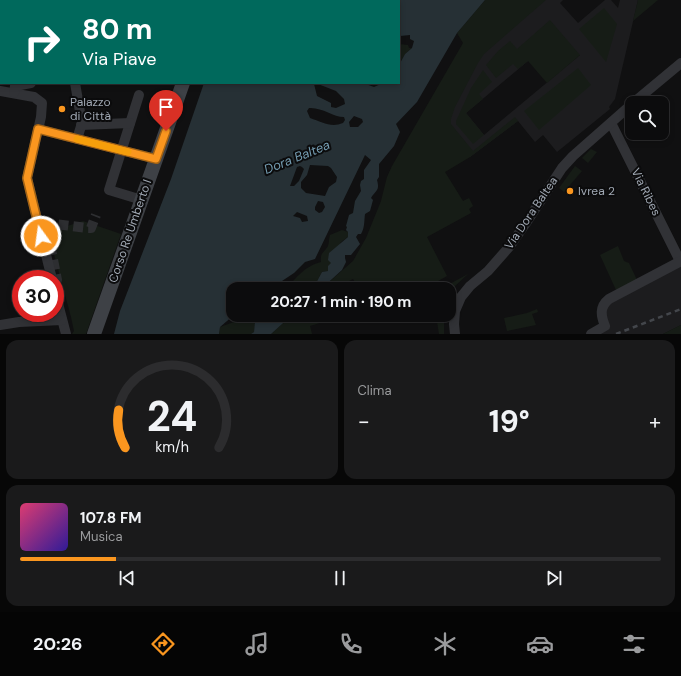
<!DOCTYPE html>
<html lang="it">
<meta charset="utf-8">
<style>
body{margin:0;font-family:"DM Sans",sans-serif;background:#1a1a1b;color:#f1f3f6;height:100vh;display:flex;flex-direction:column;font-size:15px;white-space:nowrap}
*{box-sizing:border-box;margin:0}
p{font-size:13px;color:#9a9b9d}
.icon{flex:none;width:22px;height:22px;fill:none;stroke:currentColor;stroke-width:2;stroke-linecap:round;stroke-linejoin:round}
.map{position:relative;height:334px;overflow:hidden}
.panel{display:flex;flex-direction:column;gap:6px;padding:6px;background:#070707;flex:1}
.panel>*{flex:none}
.top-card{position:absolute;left:0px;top:0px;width:400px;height:84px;box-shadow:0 2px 6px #0003,0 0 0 1px #2c2c2e;background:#00695c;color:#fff;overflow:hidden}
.buttons{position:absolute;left:625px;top:96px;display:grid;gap:8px}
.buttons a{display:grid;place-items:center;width:44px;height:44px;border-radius:8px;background:#0c0c0d;box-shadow:0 2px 6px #0003,0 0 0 1px #2c2c2e;font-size:20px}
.speed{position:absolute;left:12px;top:270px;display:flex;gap:8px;font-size:20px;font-weight:700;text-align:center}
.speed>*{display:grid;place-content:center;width:52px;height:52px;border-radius:50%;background:#0c0c0d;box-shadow:0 2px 6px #0003,0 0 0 1px #2c2c2e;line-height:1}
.speed .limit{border:6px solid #d22;background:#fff;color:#111}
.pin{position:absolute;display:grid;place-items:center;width:34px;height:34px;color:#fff;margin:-41px -17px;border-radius:50% 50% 50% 0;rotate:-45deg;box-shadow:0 0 4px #0007}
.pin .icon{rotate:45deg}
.me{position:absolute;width:44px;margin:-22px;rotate:346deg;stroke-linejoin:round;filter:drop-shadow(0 0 3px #0008)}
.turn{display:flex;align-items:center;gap:14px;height:84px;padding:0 16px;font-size:18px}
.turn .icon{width:52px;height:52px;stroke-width:2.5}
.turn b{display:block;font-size:28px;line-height:34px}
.big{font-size:30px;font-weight:700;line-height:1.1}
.panel .tile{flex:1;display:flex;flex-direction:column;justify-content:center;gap:6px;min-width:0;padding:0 14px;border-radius:12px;background:#1a1a1b}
.panel .dial{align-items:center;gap:0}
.dial svg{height:104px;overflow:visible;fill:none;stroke:#2c2c2e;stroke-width:7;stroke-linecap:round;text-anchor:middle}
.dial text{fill:#f1f3f6;stroke:none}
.song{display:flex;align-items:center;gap:12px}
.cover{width:48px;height:48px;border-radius:6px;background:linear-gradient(135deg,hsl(340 70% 55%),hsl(250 70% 35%))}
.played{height:4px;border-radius:2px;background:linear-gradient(90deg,#fa961f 15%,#2c2c2e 15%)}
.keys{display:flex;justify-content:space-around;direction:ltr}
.heat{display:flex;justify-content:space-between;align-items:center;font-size:22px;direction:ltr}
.panel .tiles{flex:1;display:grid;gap:6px;grid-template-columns:1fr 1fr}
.tile:last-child{grid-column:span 2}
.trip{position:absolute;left:226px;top:282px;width:230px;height:40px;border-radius:12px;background:#0c0c0d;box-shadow:0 2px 6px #0003,0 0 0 1px #2c2c2e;font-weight:700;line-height:40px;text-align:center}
.menu{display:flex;height:64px;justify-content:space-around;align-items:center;background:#050505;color:#9a9b9d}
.menu .icon{width:28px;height:28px}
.menu .active{color:#fa961f}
.menu b{font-size:18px;color:#f1f3f6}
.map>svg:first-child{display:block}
</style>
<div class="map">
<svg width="681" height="334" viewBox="0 0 681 334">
<rect width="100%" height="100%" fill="#101011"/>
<g fill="#1c1c1e" fill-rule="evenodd">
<path d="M 540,0 L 563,0 L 560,3 L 578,23 L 605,0 L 611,0 L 618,8 L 620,0 L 638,0 L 615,99 L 609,107 L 610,109 L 557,152 L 543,135 L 535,142 L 518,121 L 470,157 L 445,116 L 476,52 ZM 580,55 L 484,135 L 466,113 L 528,61 Z"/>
<polygon points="681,264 681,325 663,334 601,334 605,331 603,314 607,305"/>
</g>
<g fill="#161c16">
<polygon points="485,0 546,0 484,54 478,63 455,107 451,119 451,124 473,151 515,117 518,121 470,157 445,172 463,201 469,198 473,206 469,209 471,213 427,237 447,276 424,289 359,289 353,279 343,284 345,289 321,289 353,261 366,238 381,201 387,177 392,166 463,43 457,33"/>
<polygon points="638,0 658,0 633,21"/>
<polygon points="604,8 617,24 606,62 579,29"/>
<polygon points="550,20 580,55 547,83 528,61 518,69 513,64 496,78 486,65 498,51 510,41 517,49"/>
<polygon points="399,44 408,45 409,48 412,48 405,54 399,65"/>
<polygon points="578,68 591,85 539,130 524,111"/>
<polygon points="483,70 492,82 479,94 483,99 466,113 484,135 473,144 456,124 456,121 471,88"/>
<polygon points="591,149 597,152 588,163 582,158"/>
<polygon points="575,166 582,171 564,192 559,188"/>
<polygon points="83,221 121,234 86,334 72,334 74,331 71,317 48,232"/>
<path d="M 342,230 L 348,232 L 348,237 L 341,242 L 328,271 L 322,272 L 315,285 L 298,289 L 285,289 C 298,277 303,267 321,262 C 320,252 324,253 328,246 C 329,243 329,238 330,235 Z"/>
<polygon points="618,246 624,261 629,263 637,280 616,290 600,255"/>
<polygon points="468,274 455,286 449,298 449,289 445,289 444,287"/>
<polygon points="537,309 538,312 532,314 536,325 507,331 504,318 527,313"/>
<polygon points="292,315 335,315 323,322 310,326 312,334 271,334"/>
<polygon points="436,315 444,315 444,334 439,334"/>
<polygon points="245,318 252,320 255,324 254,332 251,334 219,334 220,327"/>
<polygon points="681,325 681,334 663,334"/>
</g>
<g fill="#263035" fill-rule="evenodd">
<polygon points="232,0 352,0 353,1 231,1"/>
<path d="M 378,0 L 485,0 L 457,33 L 417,102 L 396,124 L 400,132 L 394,146 L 379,164 L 379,177 L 377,180 C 380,191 376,190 371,198 L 373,200 L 370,211 L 365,214 C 364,221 365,227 361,234 L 358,234 L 356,237 L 360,244 L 351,255 L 345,255 L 345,258 L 346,262 L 342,270 L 321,289 L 298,288 L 302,284 L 308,281 L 315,285 L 322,272 L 328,271 L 328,266 L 331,263 L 328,260 L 329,253 L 348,237 L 348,232 L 346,230 L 347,227 L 346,226 L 349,215 L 353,213 L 355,201 L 361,191 L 360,185 L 361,181 L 364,179 L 364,170 L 371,160 L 365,155 L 315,259 L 305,262 L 294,273 L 270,289 L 233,289 L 234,315 L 220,327 L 219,334 L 114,334 L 120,311 L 171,179 L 204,83 L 363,83 L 374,87 L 383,83 L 399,83 L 399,65 L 405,54 L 412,48 L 414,41 L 410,39 L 410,35 L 400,36 L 399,38 L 399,1 L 377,1 ZM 314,84 L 318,84 L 336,91 L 344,99 L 345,104 L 336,108 L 331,107 L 331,103 L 317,96 ZM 309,108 C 322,107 333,117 344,117 L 345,120 L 343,123 C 331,128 322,122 310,118 L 307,111 ZM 354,116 L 362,119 L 363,122 L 358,127 L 350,127 L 349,122 ZM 310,165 L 328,166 L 331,168 L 337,177 L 336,182 L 329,187 L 325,196 L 306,193 L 301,188 L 301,182 L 307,175 ZM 300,166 L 302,167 L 304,169 L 299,181 L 294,186 L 290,186 L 297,167 ZM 318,201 L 323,202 L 325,207 L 322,212 L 319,213 L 315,210 L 315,207 ZM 297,212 L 307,216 L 308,221 L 302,222 L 300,218 L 293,216 Z"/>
<polygon points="260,315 292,315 271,334 251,334 254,332 255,321"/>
</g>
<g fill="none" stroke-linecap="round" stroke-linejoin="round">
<polyline stroke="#2d2e31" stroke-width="10" stroke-dasharray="10 5" stroke-linecap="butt" points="55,284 57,280 46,223 88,228 91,228 96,215"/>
<g stroke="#313236" stroke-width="10">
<polyline points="109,1 109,0"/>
<polyline points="75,83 82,123 77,139"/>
<polyline points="0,91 34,97 42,103 41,117 27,178 52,279"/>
<polyline points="14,93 15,86 31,83"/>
<polyline points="139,95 109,190 142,200"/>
<polyline points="633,103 681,63"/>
<polyline points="611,123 680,261"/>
<polyline points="81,125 130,123"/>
<polyline points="38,129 156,159"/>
<polyline points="55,292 66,334"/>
<polyline points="0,325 19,322 62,320"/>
<polyline points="455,334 454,324 455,311 461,297 470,286 488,271 510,246 526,223 562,168 573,156 632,104"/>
<path d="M 591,334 L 605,326 C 601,316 599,307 609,299 L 681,261"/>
</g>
<g stroke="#3e4146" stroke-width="14">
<polyline points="211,1 212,0"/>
<polyline points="94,334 183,83"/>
</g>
<polyline stroke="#43464b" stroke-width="2.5" stroke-dasharray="5 4" stroke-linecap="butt" points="616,334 681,309"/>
</g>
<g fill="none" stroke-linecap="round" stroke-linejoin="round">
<g stroke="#a26214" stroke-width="10">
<polyline id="route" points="41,236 27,178 38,129 156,159 166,131"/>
</g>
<use href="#route" stroke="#fa961f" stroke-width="7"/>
<polyline stroke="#f59e0b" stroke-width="7" points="77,139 128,152"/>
</g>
<g fill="#fa961f" stroke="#0b0b0c" stroke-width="1.5">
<circle cx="62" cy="109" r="4"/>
<circle cx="570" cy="191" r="4"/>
</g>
<g text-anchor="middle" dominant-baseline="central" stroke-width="4" stroke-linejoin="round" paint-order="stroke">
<g font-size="12" fill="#a0a8b3" stroke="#0b0b0c" text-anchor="start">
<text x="70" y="102">Palazzo<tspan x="70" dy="14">di Città</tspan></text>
<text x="578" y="191">Ivrea 2</text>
</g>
<g font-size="12" fill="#a0a8b3" stroke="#0b0b0c">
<text transform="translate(646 192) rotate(64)">Via Ribes</text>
<text transform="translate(531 213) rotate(-56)">Via Dora Baltea</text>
<text transform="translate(130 231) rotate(-71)">Corso Re Umberto I</text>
</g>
<g font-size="13" font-style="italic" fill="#749cb1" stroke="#0b0b0c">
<text transform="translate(297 157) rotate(-22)">Dora Baltea</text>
</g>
</g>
</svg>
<div class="buttons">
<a><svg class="icon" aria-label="search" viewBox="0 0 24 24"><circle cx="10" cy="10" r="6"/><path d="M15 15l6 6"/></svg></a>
</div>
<div class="speed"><div class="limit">30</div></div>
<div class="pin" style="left:166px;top:131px;background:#d93025"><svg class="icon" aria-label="arrive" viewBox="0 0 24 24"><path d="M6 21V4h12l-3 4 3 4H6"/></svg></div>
<svg class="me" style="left:41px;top:236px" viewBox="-20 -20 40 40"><circle r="17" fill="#fa961f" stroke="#fff" stroke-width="3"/><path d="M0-11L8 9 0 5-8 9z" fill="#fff"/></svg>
<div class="trip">20:27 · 1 min · 190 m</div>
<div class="top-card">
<div class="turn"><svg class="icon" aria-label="right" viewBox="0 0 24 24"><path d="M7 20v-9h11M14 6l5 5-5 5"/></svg><div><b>80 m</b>Via Piave</div></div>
</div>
</div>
<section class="panel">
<div class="tiles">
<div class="tile dial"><svg viewBox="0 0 100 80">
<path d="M14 69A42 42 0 1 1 86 69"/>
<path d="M14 69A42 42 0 0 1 9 40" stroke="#fa961f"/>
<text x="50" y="56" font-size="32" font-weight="700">24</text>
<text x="50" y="72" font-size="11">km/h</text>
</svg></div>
<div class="tile"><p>Clima</p>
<div class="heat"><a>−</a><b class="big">19°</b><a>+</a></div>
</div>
<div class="tile">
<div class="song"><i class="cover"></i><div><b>107.8 FM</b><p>Musica</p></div></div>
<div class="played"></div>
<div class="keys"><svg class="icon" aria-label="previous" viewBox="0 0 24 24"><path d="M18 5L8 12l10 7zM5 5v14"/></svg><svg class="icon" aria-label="pause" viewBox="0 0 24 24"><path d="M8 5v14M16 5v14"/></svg><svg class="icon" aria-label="next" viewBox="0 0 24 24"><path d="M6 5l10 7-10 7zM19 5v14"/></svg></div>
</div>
</div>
</section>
<nav class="menu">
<b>20:26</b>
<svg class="icon active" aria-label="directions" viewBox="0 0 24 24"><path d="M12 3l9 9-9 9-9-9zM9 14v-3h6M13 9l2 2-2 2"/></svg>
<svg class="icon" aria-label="music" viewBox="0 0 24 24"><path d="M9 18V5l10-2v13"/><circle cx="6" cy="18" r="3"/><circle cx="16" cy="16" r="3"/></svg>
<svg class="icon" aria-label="phone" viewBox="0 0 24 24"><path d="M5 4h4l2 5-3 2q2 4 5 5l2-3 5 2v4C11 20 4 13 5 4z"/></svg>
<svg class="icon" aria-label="climate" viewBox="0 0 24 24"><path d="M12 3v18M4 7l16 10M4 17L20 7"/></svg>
<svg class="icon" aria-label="car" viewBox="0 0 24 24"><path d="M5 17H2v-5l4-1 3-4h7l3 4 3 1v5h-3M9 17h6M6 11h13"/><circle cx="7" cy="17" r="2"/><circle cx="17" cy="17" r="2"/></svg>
<svg class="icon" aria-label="filters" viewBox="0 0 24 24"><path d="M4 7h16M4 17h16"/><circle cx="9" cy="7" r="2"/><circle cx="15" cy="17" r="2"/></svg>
</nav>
